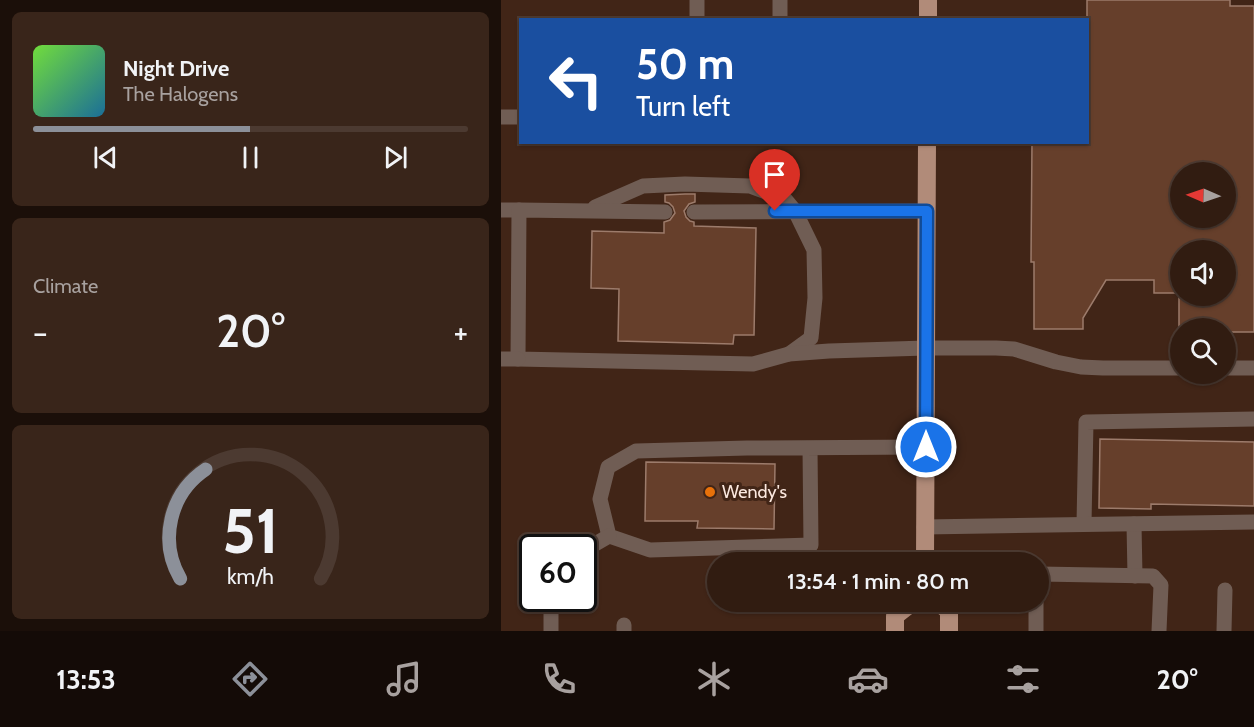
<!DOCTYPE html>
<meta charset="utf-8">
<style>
body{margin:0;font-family:Cabin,sans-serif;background:#39251a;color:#f1f3f6;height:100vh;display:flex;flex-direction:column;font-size:22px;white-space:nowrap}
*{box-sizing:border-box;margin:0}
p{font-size:20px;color:#a8a19f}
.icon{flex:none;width:33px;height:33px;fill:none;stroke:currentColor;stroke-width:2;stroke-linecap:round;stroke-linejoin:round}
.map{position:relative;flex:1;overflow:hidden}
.drawer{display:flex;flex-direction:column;gap:12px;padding:12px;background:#1b0f09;width:501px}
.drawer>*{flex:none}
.guide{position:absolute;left:18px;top:18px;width:570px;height:126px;border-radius:0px;box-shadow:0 2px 4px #0004,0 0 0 2px #4c3a31;background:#1a4fa0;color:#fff;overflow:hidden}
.needle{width:39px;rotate:272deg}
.tools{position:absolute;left:669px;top:162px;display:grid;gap:12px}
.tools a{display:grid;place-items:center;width:66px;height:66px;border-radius:50%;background:#311c11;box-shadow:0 2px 4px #0004,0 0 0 2px #4c3a31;font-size:30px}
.speed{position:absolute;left:18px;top:534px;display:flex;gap:12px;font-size:30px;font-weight:700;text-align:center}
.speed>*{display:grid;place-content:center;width:78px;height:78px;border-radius:50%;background:#311c11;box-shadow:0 2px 4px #0004,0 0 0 2px #4c3a31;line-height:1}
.speed .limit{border:3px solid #111;border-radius:9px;background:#fff;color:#111}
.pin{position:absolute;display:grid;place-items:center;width:51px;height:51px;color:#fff;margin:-62px -26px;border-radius:50% 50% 50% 0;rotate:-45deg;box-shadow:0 0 6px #0007}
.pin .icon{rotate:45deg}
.me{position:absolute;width:66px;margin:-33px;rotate:0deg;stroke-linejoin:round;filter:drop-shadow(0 0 4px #0008)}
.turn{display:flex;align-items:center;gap:21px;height:126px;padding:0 18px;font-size:27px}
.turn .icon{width:78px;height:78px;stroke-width:2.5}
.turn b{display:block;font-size:42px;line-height:51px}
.big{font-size:45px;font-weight:600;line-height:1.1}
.drawer .card{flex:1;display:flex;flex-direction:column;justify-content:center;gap:9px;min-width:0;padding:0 21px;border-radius:9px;background:#39251a}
.drawer .dial{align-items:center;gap:0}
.dial svg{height:156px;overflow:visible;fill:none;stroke:#4c3a31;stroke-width:7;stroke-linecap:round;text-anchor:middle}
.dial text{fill:#f1f3f6;stroke:none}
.song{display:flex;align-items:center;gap:18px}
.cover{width:72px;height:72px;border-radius:9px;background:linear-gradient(135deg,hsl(100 70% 55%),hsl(200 70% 35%))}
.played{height:6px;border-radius:3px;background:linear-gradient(90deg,#8c9099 50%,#4c3a31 50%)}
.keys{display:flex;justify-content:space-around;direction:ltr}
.heat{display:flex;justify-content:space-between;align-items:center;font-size:33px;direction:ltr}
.trip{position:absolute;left:206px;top:552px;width:342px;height:60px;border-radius:30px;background:#311c11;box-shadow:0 2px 4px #0004,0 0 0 2px #4c3a31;font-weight:600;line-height:60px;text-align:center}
.tab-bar{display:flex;height:96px;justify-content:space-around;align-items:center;background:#140b07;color:#a8a19f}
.tab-bar .icon{width:42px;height:42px}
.tab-bar .active{color:#8c9099}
.tab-bar b{font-size:27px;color:#f1f3f6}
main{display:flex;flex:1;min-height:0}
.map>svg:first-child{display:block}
</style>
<main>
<section class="drawer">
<div class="card">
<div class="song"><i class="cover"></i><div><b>Night Drive</b><p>The Halogens</p></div></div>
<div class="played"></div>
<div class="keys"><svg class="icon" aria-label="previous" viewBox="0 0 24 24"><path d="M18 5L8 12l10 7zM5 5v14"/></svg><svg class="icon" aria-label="pause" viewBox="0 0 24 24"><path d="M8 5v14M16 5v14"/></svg><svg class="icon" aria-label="next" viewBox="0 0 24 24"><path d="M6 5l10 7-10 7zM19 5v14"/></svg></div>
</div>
<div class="card"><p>Climate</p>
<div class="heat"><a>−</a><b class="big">20°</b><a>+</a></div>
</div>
<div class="card dial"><svg viewBox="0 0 100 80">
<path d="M14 69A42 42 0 1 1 86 69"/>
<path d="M14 69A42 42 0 0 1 27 13" stroke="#8c9099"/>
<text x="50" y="56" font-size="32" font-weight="700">51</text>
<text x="50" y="72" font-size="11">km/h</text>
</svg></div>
</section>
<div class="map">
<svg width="753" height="631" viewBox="0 0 753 631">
<rect width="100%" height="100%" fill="#412517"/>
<g fill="#663f2b" stroke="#9c7b6b" stroke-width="1.5" fill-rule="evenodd">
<path d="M 586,0 L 729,0 L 729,6 L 753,6 L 753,332 L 724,332 L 724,328 L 680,328 L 680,332 L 678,332 L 678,293 L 653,293 L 653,280 L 605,280 L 582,318 L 582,329 L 533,329 L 533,262 L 530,262 L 531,142 L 586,142 ZM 680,172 L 724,172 L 724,218 L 680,218 ZM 680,250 L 724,250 L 724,296 L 680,296 Z"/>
<polygon points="184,194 194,194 194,202 188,204 183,211 185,217 189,221 193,222 193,226 255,228 253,335 233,335 232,344 117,341 118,289 90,288 91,231 163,233 163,222 169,220 174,213 172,207 168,203 164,202 164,195"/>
<polygon points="599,439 753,442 753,506 650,504 650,509 598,508"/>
<polygon points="145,462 274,464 273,529 196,528 197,521 144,521"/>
</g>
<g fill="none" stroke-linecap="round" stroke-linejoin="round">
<g stroke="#705d54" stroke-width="15">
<polyline points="279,0 279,20"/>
<polyline points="196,20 196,0"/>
<polyline points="0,117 20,117"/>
<polyline points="94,207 142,186 184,184 249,186 284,199 294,211 313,250 314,298 310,338 288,354"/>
<polyline points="0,210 18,210"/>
<polyline points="164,212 18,210 17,359 252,364 288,354 328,351 425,348 495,348 513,349 555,362 580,367 602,368 680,368"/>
<polyline points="193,212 426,211"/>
<polyline points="0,359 17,359"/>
<polyline points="724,368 753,368"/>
<polyline points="309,448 310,545 149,550 108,536 99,499 107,467 135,451 246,448 425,447"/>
<polyline points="583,524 585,422 753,419"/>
<polyline points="633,524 634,576"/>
<polyline points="423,527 753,522"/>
<polyline points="82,551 108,536"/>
<polyline points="537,579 539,574 652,576 660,585 658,631"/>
<polyline points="535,602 535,631"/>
<polyline points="50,631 50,598"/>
<polyline points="123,631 123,625"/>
<polyline points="723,631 724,590"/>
</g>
<g stroke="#b18b79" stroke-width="18">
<polyline points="427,20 427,0"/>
<polyline points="424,562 426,142"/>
<polyline points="437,602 448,611 448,631"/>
<polyline points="394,631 394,616 412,602"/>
</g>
</g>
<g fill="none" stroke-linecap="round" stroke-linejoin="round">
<g stroke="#114b97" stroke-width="15">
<polyline id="route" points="274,211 426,211 425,447"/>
</g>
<use href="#route" stroke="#1a73e8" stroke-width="10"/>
</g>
<circle fill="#e8710a" stroke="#412517" stroke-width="2" cx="209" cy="492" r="6"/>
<g text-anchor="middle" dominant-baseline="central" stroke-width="6" stroke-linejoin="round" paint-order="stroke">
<g font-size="18" fill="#fce9e0" stroke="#412517" text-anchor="start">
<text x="221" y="492">Wendy's</text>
</g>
</g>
</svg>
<div class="tools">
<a><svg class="needle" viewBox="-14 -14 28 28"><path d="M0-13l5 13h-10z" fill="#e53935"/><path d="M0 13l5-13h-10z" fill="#a8a19f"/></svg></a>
<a><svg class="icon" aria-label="sound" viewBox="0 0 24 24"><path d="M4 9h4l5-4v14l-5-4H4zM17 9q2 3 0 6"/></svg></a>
<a><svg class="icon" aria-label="search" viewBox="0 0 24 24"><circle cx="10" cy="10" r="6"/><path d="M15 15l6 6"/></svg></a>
</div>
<div class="speed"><div class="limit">60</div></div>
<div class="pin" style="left:274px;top:211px;background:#d93025"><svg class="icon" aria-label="arrive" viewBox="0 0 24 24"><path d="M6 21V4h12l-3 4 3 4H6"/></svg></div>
<svg class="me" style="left:425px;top:447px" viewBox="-20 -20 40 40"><circle r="17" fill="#1a73e8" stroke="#fff" stroke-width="3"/><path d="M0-11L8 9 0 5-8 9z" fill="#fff"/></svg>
<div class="trip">13:54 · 1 min · 80 m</div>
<div class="guide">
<div class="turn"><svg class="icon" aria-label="left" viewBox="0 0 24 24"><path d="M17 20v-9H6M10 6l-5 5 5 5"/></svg><div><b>50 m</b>Turn left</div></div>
</div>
</div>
</main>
<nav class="tab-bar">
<b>13:53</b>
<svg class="icon active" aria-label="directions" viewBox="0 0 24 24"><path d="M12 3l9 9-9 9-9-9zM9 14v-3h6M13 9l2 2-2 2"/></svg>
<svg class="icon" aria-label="music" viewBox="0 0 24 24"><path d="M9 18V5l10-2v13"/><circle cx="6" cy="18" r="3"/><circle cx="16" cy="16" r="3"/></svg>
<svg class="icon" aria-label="phone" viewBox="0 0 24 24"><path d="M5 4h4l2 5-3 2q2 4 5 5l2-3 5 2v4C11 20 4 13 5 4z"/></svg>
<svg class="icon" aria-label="climate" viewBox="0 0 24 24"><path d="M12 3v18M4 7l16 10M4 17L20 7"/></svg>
<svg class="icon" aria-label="car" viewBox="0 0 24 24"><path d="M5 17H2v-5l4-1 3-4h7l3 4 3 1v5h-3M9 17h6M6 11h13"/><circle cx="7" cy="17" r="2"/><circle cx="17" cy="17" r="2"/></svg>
<svg class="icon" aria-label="filters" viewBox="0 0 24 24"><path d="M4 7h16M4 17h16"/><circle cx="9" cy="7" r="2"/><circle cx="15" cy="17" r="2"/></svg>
<b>20°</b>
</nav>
